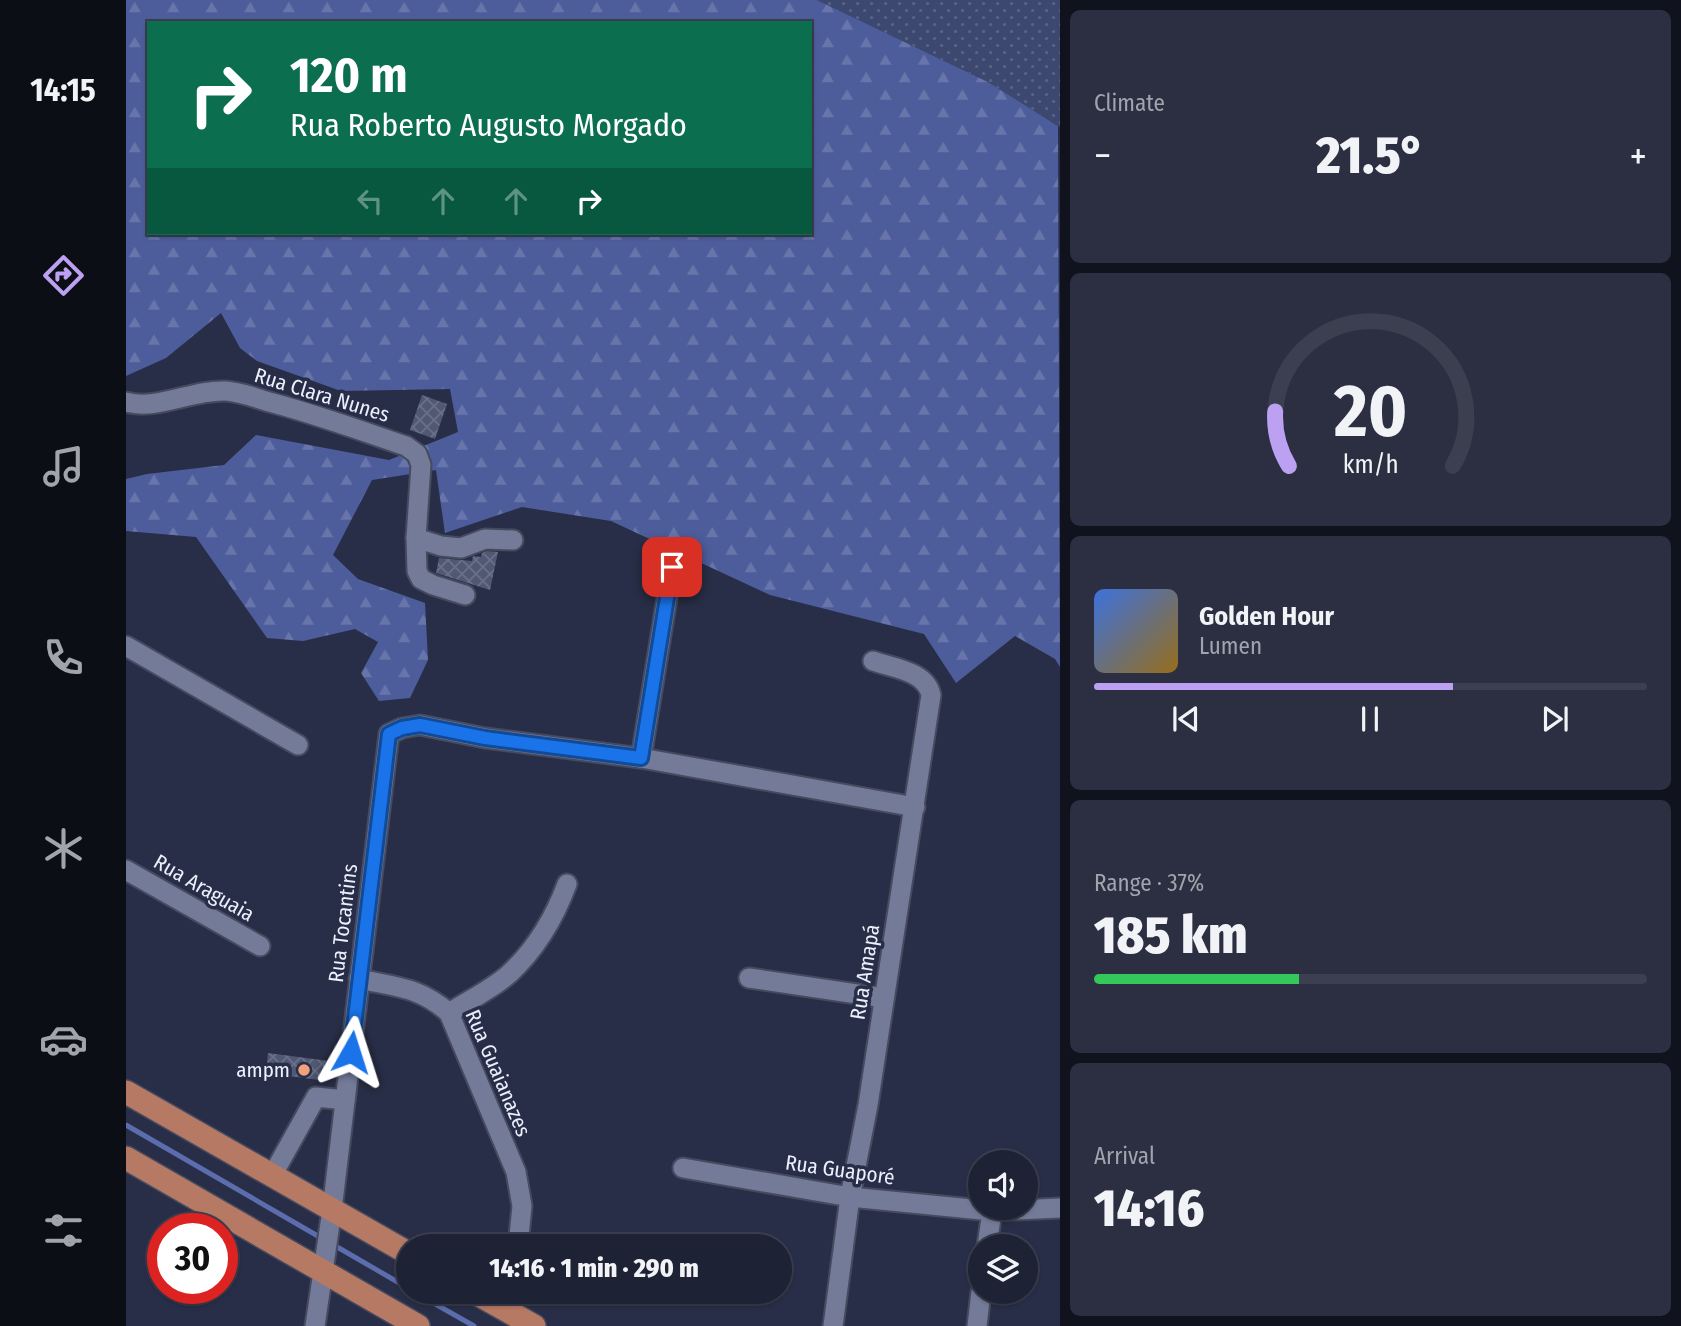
<!DOCTYPE html>
<meta charset="utf-8">
<style>
body{margin:0;font-family:"Fira Sans Condensed",sans-serif;background:#2b2f41;color:#f1f3f6;height:100vh;display:flex;flex-direction:column;font-size:26px;white-space:nowrap}
*{box-sizing:border-box;margin:0}
p{font-size:23px;color:#a1a4ad}
.icon{flex:none;width:38px;height:38px;fill:none;stroke:currentColor;stroke-width:2;stroke-linecap:round;stroke-linejoin:round}
.map{position:relative;flex:1;overflow:hidden}
.sheet{display:flex;flex-direction:column;gap:10px;padding:10px;background:#10131d;width:621px}
.sheet>*{flex:none}
.banner{position:absolute;left:21px;top:21px;width:665px;height:214px;border-radius:0px;box-shadow:0 2px 5px #0004,0 0 0 2px #3c3f50;background:#0b6e4f;color:#fff;overflow:hidden}
.tools{position:absolute;left:842px;top:1150px;display:grid;gap:14px}
.tools a{display:grid;place-items:center;width:70px;height:70px;border-radius:50%;background:#1e2235;box-shadow:0 2px 5px #0004,0 0 0 2px #3c3f50;font-size:35px}
.speed{position:absolute;left:21px;top:1213px;display:flex;gap:14px;font-size:35px;font-weight:700;text-align:center}
.speed>*{display:grid;place-content:center;width:91px;height:91px;border-radius:50%;background:#1e2235;box-shadow:0 2px 5px #0004,0 0 0 2px #3c3f50;line-height:1}
.speed .limit{border:10px solid #d22;background:#fff;color:#111}
.pin{position:absolute;display:grid;place-items:center;width:60px;height:60px;color:#fff;margin:-30px;border-radius:14px;box-shadow:0 4px 10px #0006}
.me{position:absolute;width:77px;margin:-38px;rotate:6deg;stroke-linejoin:round;filter:drop-shadow(0 0 5px #0008)}
.turn{display:flex;align-items:center;gap:24px;height:147px;padding:0 28px;font-size:32px}
.turn .icon{width:91px;height:91px;stroke-width:2.5}
.turn b{display:block;font-size:49px;line-height:60px}
.lanes{display:flex;align-items:center;height:66px;padding:0 28px;background:#0003;justify-content:center;gap:35px;direction:ltr}
.lanes .off{opacity:.35}
.big{font-size:52px;font-weight:800;line-height:1.1}
.sheet .tile{flex:1;display:flex;flex-direction:column;justify-content:center;gap:10px;min-width:0;padding:0 24px;border-radius:10px;background:#2b2f41}
.sheet .dial{align-items:center;gap:0}
.dial svg{height:182px;overflow:visible;fill:none;stroke:#3c3f50;stroke-width:7;stroke-linecap:round;text-anchor:middle}
.dial text{fill:#f1f3f6;stroke:none}
.song{display:flex;align-items:center;gap:21px}
.cover{width:84px;height:84px;border-radius:10px;background:linear-gradient(135deg,hsl(220 70% 55%),hsl(40 70% 35%))}
.played{height:7px;border-radius:4px;background:linear-gradient(90deg,#bca0f2 65%,#3c3f50 65%)}
.keys{display:flex;justify-content:space-around;direction:ltr}
.heat{display:flex;justify-content:space-between;align-items:center;font-size:38px;direction:ltr}
.charge{height:10px;border-radius:5px;background:linear-gradient(90deg,#34c759 37%,#3c3f50 0)}
.trip{position:absolute;left:270px;top:1234px;width:396px;height:70px;border-radius:35px;background:#1e2235;box-shadow:0 2px 5px #0004,0 0 0 2px #3c3f50;font-weight:800;line-height:70px;text-align:center}
main{display:flex;flex:1;min-height:0}
.tabs{display:flex;flex-direction:column;width:126px;justify-content:space-around;align-items:center;background:#0c0e15;color:#a1a4ad}
.tabs .icon{width:49px;height:49px}
.tabs .active{color:#bca0f2}
.tabs b{font-size:32px;color:#f1f3f6}
.map>svg:first-child{display:block}
</style>
<main>
<nav class="tabs">
<b>14:15</b>
<svg class="icon active" aria-label="directions" viewBox="0 0 24 24"><path d="M12 3l9 9-9 9-9-9zM9 14v-3h6M13 9l2 2-2 2"/></svg>
<svg class="icon" aria-label="music" viewBox="0 0 24 24"><path d="M9 18V5l10-2v13"/><circle cx="6" cy="18" r="3"/><circle cx="16" cy="16" r="3"/></svg>
<svg class="icon" aria-label="phone" viewBox="0 0 24 24"><path d="M5 4h4l2 5-3 2q2 4 5 5l2-3 5 2v4C11 20 4 13 5 4z"/></svg>
<svg class="icon" aria-label="climate" viewBox="0 0 24 24"><path d="M12 3v18M4 7l16 10M4 17L20 7"/></svg>
<svg class="icon" aria-label="car" viewBox="0 0 24 24"><path d="M5 17H2v-5l4-1 3-4h7l3 4 3 1v5h-3M9 17h6M6 11h13"/><circle cx="7" cy="17" r="2"/><circle cx="17" cy="17" r="2"/></svg>
<svg class="icon" aria-label="filters" viewBox="0 0 24 24"><path d="M4 7h16M4 17h16"/><circle cx="9" cy="7" r="2"/><circle cx="15" cy="17" r="2"/></svg>
</nav>
<div class="map">
<svg width="934" height="1326" viewBox="0 0 934 1326">
<defs>
<pattern id="green-dots" width="8" height="8" patternUnits="userSpaceOnUse" patternTransform="scale(1.75)"><rect width="8" height="8" fill="#3d4871"/><path d="M2 2h.1M6 6h.1" fill="none" stroke="#596386" stroke-width="1.8" stroke-linecap="round"/></pattern>
<pattern id="forest-firs" width="22" height="20" patternUnits="userSpaceOnUse" patternTransform="scale(1.75)"><rect width="22" height="20" fill="#4d5d9b"/><path d="M5 1l3.5 6h-7zM16 11l3.5 6h-7z" fill="#6775aa"/></pattern>
<pattern id="building-cross-hatch" width="8" height="8" patternUnits="userSpaceOnUse" patternTransform="scale(1.75)"><rect width="8" height="8" fill="#505873"/><path d="M0 0l8 8M0 8l8-8" fill="none" stroke="#697088"/></pattern>
</defs>
<rect width="100%" height="100%" fill="#282e47"/>
<polygon fill="url(#green-dots)" points="691,0 934,0 934,127 862,82"/>
<path fill="url(#forest-firs)" fill-rule="evenodd" d="M 0,0 L 691,0 L 862,82 L 932,126 L 934,667 L 929,659 L 889,636 L 830,683 L 798,634 L 644,595 L 485,521 L 396,507 L 319,533 L 310,470 L 246,480 L 207,555 L 232,579 L 299,603 L 302,660 L 284,698 L 253,701 L 235,673 L 252,642 L 229,629 L 177,641 L 141,638 L 70,537 L 0,531 L 0,479 L 21,474 L 98,465 L 130,435 L 263,460 L 332,432 L 324,389 L 215,391 L 131,361 L 114,348 L 95,313 L 40,358 L 0,376 ZM 23,23 L 684,23 L 684,233 L 23,233 Z"/>
<g fill="none" stroke-linecap="round" stroke-linejoin="round">
<g stroke="#5c6dad" stroke-width="5">
<polyline points="0,1125 197,1239"/>
<polyline points="206,1244 282,1288"/>
<polyline points="288,1292 348,1326"/>
</g>
</g>
<g fill="url(#building-cross-hatch)">
<polygon points="296,395 321,404 309,439 284,430"/>
<polygon points="361,551 372,552 364,590 310,573 313,558 346,561 347,556 355,557 356,553"/>
<polygon points="142,1053 203,1061 201,1081 140,1073"/>
</g>
<g fill="none" stroke-linecap="round" stroke-linejoin="round">
<g stroke="#464a5f" stroke-width="23">
<g id="minor">
<path d="M 0,402 C 30,411 68,389 100,391 C 116,392 132,399 147,403 C 192,415 236,431 280,446 L 291,454 L 295,465 L 290,538 L 291,571 L 295,579 L 307,585 L 339,595"/>
<polyline points="290,538 315,546 335,548 359,539 387,540"/>
<polyline points="0,646 172,745"/>
<polyline points="515,758 546,567"/>
<polyline points="0,870 134,946"/>
<polyline points="623,978 758,998"/>
<path d="M 233,979 C 270,987 294,987 323,1013 L 390,1172 L 396,1206 L 392,1246"/>
<path d="M 323,1013 C 343,1000 366,989 383,974 C 410,949 428,919 441,884"/>
<polyline points="557,1168 724,1197 866,1211 934,1208"/>
<polyline points="146,1176 190,1097 219,1100"/>
<polyline points="861,1246 866,1211"/>
<polyline points="385,1313 387,1292"/>
<polyline points="189,1326 206,1210 263,734 276,728 294,725 359,738 515,758 789,807"/>
<path d="M 707,1326 L 724,1197 L 742,1105 L 805,695 C 800,671 767,668 747,661"/>
<polyline points="851,1326 855,1292"/>
</g>
</g>
<g stroke="#464a5f" stroke-width="26">
<g id="major">
<polyline points="0,1092 282,1253"/>
<polyline points="0,1158 292,1326"/>
<polyline points="348,1292 408,1326"/>
</g>
</g>
<use href="#minor" stroke="#737b98" stroke-width="19"/>
<use href="#major" stroke="#b67964" stroke-width="23"/>
</g>
<g fill="none" stroke-linecap="round" stroke-linejoin="round">
<g stroke="#114b97" stroke-width="18">
<polyline id="route" points="225,1052 263,734 276,728 294,725 359,738 515,758 546,567"/>
</g>
<use href="#route" stroke="#1a73e8" stroke-width="12"/>
</g>
<circle fill="#f1a17c" stroke="#282e47" stroke-width="2.5" cx="178" cy="1070" r="7"/>
<g text-anchor="middle" dominant-baseline="central" stroke-width="7" stroke-linejoin="round" paint-order="stroke">
<g font-size="21" fill="#ecf0fd" stroke="#282e47">
<text transform="translate(196 395) rotate(17)">Rua Clara Nunes</text>
<text transform="translate(78 888) rotate(30)">Rua Araguaia</text>
<text transform="translate(217 923) rotate(-83)">Rua Tocantins</text>
<text transform="translate(739 972) rotate(-81)">Rua Amapá</text>
<text transform="translate(372 1073) rotate(67)">Rua Guaianazes</text>
<text transform="translate(714 1170) rotate(8)">Rua Guaporé</text>
</g>
<g font-size="21" fill="#ecf0fd" stroke="#282e47" text-anchor="end">
<text x="164" y="1070">ampm</text>
</g>
</g>
</svg>
<div class="tools">
<a><svg class="icon" aria-label="sound" viewBox="0 0 24 24"><path d="M4 9h4l5-4v14l-5-4H4zM17 9q2 3 0 6"/></svg></a>
<a><svg class="icon" aria-label="layers" viewBox="0 0 24 24"><path d="M12 4l9 5-9 5-9-5zM3 14l9 5 9-5"/></svg></a>
</div>
<div class="speed"><div class="limit">30</div></div>
<div class="pin" style="left:546px;top:567px;background:#d93025"><svg class="icon" aria-label="arrive" viewBox="0 0 24 24"><path d="M6 21V4h12l-3 4 3 4H6"/></svg></div>
<svg class="me" style="left:225px;top:1052px" viewBox="-20 -20 40 40"><path d="M0-17L14 15 0 8-14 15z" fill="#1a73e8" stroke="#fff" stroke-width="4"/></svg>
<div class="trip">14:16 · 1 min · 290 m</div>
<div class="banner">
<div class="turn"><svg class="icon" aria-label="right" viewBox="0 0 24 24"><path d="M7 20v-9h11M14 6l5 5-5 5"/></svg><div><b>120 m</b>Rua Roberto Augusto Morgado</div></div>
<div class="lanes"><svg class="icon off" aria-label="left" viewBox="0 0 24 24"><path d="M17 20v-9H6M10 6l-5 5 5 5"/></svg><svg class="icon off" aria-label="ahead" viewBox="0 0 24 24"><path d="M12 20V5M6 11l6-6 6 6"/></svg><svg class="icon off" aria-label="ahead" viewBox="0 0 24 24"><path d="M12 20V5M6 11l6-6 6 6"/></svg><svg class="icon" aria-label="right" viewBox="0 0 24 24"><path d="M7 20v-9h11M14 6l5 5-5 5"/></svg></div>
</div>
</div>
<section class="sheet">
<div class="tile"><p>Climate</p>
<div class="heat"><a>−</a><b class="big">21.5°</b><a>+</a></div>
</div>
<div class="tile dial"><svg viewBox="0 0 100 80">
<path d="M14 69A42 42 0 1 1 86 69"/>
<path d="M14 69A42 42 0 0 1 8 45" stroke="#bca0f2"/>
<text x="50" y="56" font-size="32" font-weight="700">20</text>
<text x="50" y="72" font-size="11">km/h</text>
</svg></div>
<div class="tile">
<div class="song"><i class="cover"></i><div><b>Golden Hour</b><p>Lumen</p></div></div>
<div class="played"></div>
<div class="keys"><svg class="icon" aria-label="previous" viewBox="0 0 24 24"><path d="M18 5L8 12l10 7zM5 5v14"/></svg><svg class="icon" aria-label="pause" viewBox="0 0 24 24"><path d="M8 5v14M16 5v14"/></svg><svg class="icon" aria-label="next" viewBox="0 0 24 24"><path d="M6 5l10 7-10 7zM19 5v14"/></svg></div>
</div>
<div class="tile"><p>Range · 37%</p><b class="big">185 km</b><div class="charge"></div></div>
<div class="tile"><p>Arrival</p><b class="big">14:16</b></div>
</section>
</main>
